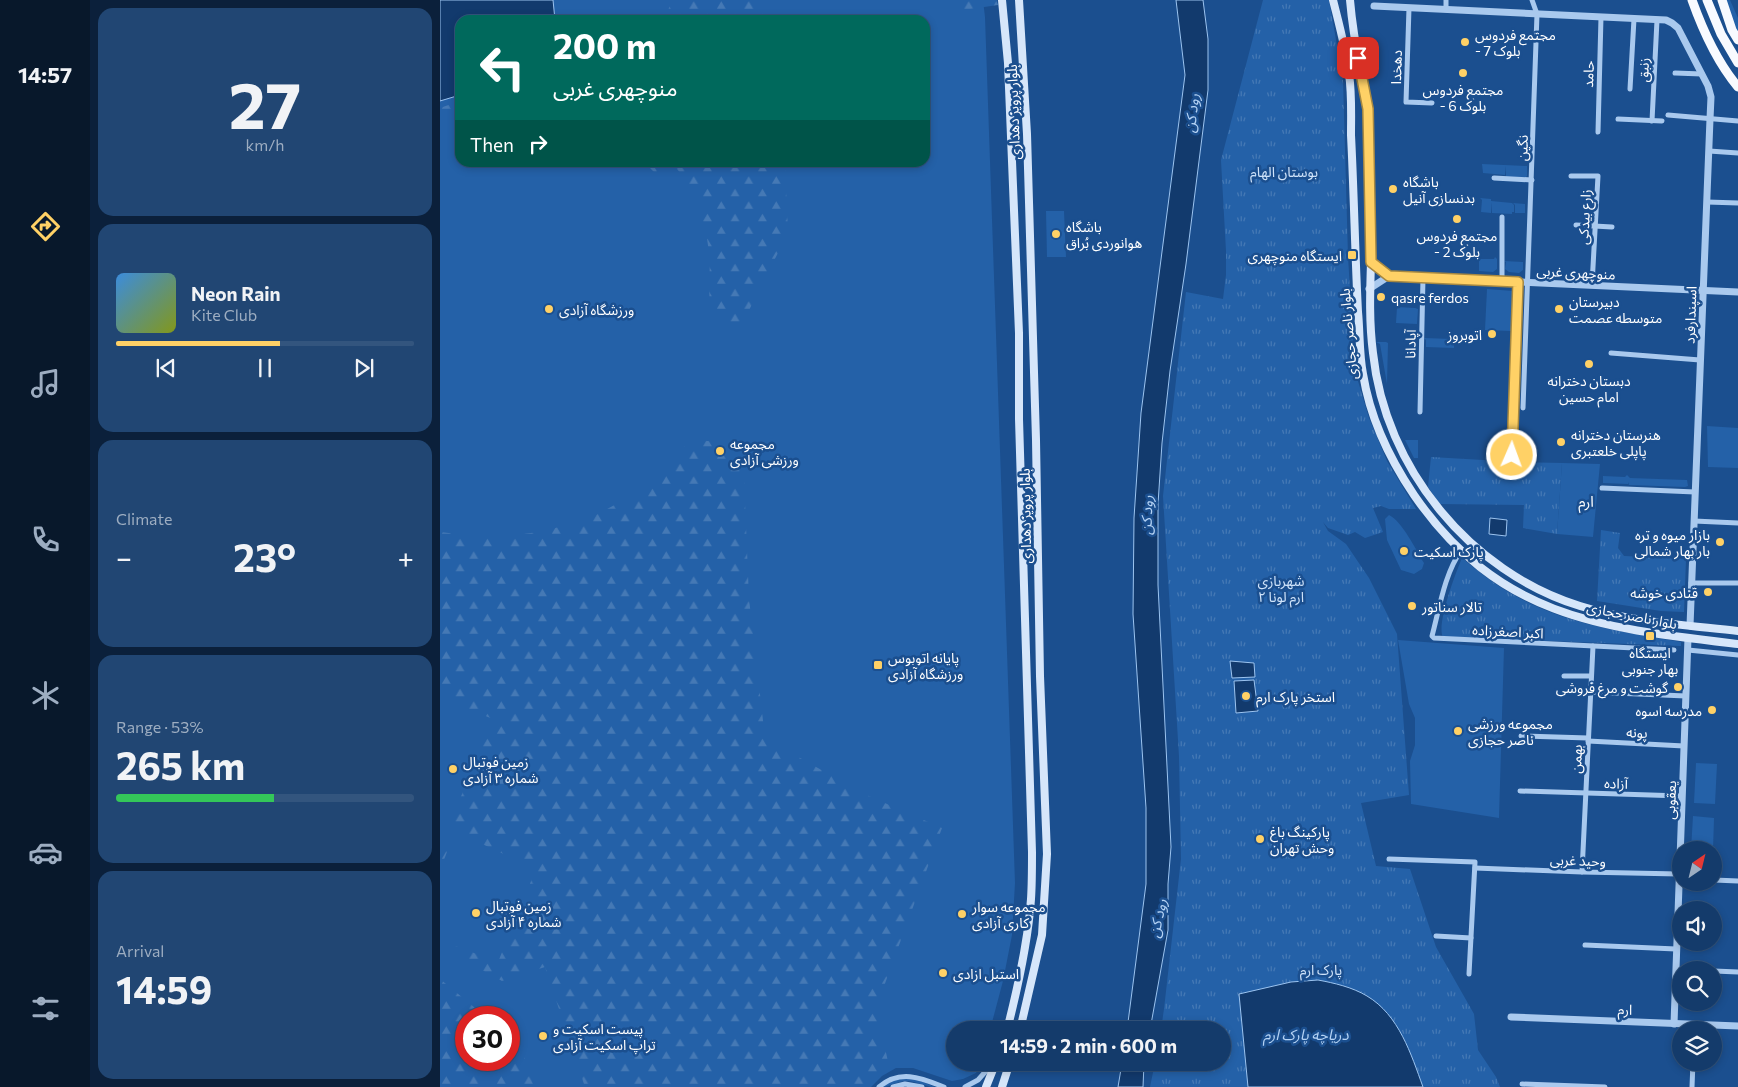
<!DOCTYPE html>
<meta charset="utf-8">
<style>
body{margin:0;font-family:Commissioner,"Noto Sans Arabic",sans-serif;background:#214673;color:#f1f3f6;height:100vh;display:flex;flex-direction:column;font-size:19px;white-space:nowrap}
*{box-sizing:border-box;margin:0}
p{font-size:16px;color:#9dadc1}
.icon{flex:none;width:28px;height:28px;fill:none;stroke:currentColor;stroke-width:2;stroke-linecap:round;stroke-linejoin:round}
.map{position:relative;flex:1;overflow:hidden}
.side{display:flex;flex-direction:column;gap:8px;padding:8px;background:#0b203b;width:350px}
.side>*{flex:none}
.top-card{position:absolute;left:15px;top:15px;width:475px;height:152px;border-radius:15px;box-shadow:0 2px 8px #0003,0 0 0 1px #33557e;background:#00695c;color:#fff;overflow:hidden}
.needle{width:32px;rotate:35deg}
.tools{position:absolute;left:1232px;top:841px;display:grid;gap:10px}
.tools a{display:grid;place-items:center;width:50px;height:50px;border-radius:50%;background:#143b6b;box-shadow:0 2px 8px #0003,0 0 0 1px #33557e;font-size:25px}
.speed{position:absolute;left:15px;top:1006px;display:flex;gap:10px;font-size:25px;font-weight:700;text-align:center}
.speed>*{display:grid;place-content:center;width:65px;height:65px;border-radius:50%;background:#143b6b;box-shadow:0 2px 8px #0003,0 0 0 1px #33557e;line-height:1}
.speed .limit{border:8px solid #d22;background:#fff;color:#111}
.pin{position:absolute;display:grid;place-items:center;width:42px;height:42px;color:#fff;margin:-21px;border-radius:10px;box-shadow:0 2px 8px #0006}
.me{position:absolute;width:55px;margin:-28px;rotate:2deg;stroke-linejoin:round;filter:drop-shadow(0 0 4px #0008)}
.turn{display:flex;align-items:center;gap:18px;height:105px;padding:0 15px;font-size:22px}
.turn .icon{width:65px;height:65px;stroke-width:2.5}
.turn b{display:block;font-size:35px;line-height:42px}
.then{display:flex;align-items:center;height:48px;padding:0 15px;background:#0003;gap:10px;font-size:19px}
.big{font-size:38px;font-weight:700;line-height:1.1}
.side .widget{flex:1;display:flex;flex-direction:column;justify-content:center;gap:8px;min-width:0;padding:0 18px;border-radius:15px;background:#214673}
.side .dial{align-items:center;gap:0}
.dial b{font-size:65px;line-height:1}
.song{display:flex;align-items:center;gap:15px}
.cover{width:60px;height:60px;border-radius:8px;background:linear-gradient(135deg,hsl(210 70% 55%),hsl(70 70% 35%))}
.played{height:5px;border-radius:2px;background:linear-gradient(90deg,#ffd166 55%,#33557e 55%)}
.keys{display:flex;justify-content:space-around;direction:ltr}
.heat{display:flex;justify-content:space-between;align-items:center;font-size:28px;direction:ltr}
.charge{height:8px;border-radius:4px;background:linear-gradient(90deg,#34c759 53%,#33557e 0)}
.trip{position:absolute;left:506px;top:1021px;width:285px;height:50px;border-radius:25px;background:#143b6b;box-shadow:0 2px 8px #0003,0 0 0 1px #33557e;font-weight:700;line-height:50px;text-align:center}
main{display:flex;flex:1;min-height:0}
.tabs{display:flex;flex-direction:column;width:90px;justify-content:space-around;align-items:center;background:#08182b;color:#9dadc1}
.tabs .icon{width:35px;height:35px}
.tabs .current{color:#ffd166}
.tabs b{font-size:22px;color:#f1f3f6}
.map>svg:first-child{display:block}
</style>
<main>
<nav class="tabs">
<b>14:57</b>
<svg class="icon current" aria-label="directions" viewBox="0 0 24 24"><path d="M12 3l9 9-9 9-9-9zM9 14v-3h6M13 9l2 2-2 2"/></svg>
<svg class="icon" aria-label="music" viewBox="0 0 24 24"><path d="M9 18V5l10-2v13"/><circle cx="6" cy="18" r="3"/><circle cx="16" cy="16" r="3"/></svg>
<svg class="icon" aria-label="phone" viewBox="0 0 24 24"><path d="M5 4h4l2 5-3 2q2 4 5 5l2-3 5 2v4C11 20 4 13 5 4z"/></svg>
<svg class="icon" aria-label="climate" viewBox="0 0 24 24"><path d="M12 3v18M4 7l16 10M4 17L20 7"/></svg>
<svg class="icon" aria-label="car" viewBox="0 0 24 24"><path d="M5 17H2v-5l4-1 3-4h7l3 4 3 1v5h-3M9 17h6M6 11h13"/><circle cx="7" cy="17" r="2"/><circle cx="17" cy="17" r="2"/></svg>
<svg class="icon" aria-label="filters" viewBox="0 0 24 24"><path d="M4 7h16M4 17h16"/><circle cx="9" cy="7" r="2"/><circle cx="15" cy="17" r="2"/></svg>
</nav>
<section class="side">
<div class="widget dial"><b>27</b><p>km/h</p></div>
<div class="widget">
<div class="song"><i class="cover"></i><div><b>Neon Rain</b><p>Kite Club</p></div></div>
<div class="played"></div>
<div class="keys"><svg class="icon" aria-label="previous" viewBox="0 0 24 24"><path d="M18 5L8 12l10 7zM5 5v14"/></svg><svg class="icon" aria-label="pause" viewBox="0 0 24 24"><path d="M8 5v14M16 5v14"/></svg><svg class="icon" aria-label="next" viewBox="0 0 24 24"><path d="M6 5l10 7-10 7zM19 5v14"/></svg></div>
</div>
<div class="widget"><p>Climate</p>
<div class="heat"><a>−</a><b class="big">23°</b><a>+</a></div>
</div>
<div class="widget"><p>Range · 53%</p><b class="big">265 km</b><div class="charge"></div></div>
<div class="widget"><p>Arrival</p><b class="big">14:59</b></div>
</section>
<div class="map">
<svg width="1298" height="1087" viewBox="0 0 1298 1087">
<defs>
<pattern id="forest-firs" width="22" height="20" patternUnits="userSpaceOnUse" patternTransform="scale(1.25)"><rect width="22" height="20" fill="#2461a8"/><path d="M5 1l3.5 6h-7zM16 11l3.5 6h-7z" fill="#4579b5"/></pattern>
<pattern id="park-tufts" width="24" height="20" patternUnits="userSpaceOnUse" patternTransform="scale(1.25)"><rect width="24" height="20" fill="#2461a8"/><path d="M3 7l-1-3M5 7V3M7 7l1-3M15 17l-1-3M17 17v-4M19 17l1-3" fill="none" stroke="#4579b5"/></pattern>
</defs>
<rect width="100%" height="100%" fill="#1b4f8f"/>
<g fill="#2461a8" fill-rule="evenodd">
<path d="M 0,0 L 543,0 L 545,17 L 575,883 L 572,935 L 563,981 L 550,1030 L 515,1030 L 515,1062 L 542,1063 L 536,1073 L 523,1079 L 512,1081 L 473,1068 L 456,1068 L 442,1076 L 431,1087 L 0,1087 ZM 20,20 L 485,20 L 485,162 L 20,162 ZM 26,1018 L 69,1018 L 69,1060 L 26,1060 Z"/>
<polygon points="1284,0 1290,0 1298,18 1298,35"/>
<polygon points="1042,164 1087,166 1087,176 1085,178 1066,177 1066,166 1065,175 1043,173"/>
<polygon points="1040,198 1051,199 1051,202 1051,201 1072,203 1074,205 1074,212 1072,212 1072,214 1052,213 1052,202 1051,213 1041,212 1042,200"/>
<polygon points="1073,203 1085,204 1085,213 1075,213 1075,205"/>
<polygon points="606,211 624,211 626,257 607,257"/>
<polygon points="1055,257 1057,259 1057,269 1053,272 1039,271 1039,259 1054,259"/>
<polygon points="1064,261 1083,262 1083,270 1079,273 1069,272 1065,269 1066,262"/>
<polygon points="1047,289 1073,291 1071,331 1045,330"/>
<polygon points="957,307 975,308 978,309 977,324 956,323"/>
<polygon points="984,338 1012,339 1014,341 1014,348 986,347 986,340"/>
<polygon points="936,342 946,342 948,343 947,384 940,344"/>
<polygon points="1267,426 1298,428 1298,468 1268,467"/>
<polygon points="965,440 978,440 978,458 974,458"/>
<polygon points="1122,463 1160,464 1153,537 1117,534"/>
<polygon points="1187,475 1190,478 1247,480 1248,486 1245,487 1189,485 1188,482 1188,484 1163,483 1163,476 1185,477"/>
<path d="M 949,515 C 962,521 976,550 984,563 L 982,569 L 974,574 L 961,570 L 947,540 L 945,519 Z"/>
<polygon points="958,640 1064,648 1059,818 971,804 970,761 975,745 975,718 969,704"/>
<polygon points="1256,763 1277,764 1275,804 1254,803"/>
<polygon points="1253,816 1274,818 1273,850 1251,850"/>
<path d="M 467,1078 L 483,1082 L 495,1087 C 485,1087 477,1081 466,1081 C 457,1081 450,1087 442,1087 L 451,1081 Z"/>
</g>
<g fill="url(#forest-firs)">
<polygon points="233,0 327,0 330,20 220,20 227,12"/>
<polygon points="521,0 557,0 558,5 523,10"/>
<polygon points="20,101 20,114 0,122 0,108"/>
<polygon points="205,163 218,163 222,168 216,174"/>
<path d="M 232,163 L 345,163 L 348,233 L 300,328 L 276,321 C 274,316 271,309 270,303 C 268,287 271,270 269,253 C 266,220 254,187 232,163 Z"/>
<polygon points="252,439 275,442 295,453 304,476 309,599 325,738 422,793 502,828 436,1008 449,1066 432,1076 426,1087 145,1087 105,967 62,981 5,950 5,942 58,962 96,869 8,828 53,719 0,698 0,532 52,538 106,531 156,515 193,495"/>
<polygon points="0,834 12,839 0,870"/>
<polygon points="0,979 46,1017 26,1018 26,1060 69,1060 69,1037 81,1047 94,1087 1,1087"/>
</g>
<g fill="url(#park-tufts)">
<polygon points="823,0 889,0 903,80 908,257 915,371 929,418 947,461 976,509 949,509 941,506 933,508 943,532 925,538 915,532 908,535 888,528 883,522 888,531 906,544 929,578 957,634 969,795 921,803 936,866 970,869 996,947 1034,1014 1038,1050 1056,1077 1060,1087 710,1087 715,1063 782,1062 782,1030 721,1030 724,1009 741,859 739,756 723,496 746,292 783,299 786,275 786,251 781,160"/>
<polygon points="991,457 1077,462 1122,463 1117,534 1083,528 1084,505 1000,504 988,487"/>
<polygon points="1161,530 1180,533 1178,548 1184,556 1246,559 1244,612 1221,611 1157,601"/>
<path d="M 1022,558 C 1038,571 1054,584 1072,594 C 1124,624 1182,632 1241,642 L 1241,646 L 1003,637 C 996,625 1016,572 1022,558 Z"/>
</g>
<g fill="#123a6d" stroke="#9cc4f0">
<polygon points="0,0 113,0 115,20 20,20 20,95 0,101"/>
<polygon points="736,0 763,0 768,39 768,90 746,264 730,371 722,443 718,504 718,585 731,847 728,884 728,930 710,1030 687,1030 706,884 706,808 693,614 694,518 701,413 745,75"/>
<polygon points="1050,518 1067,520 1066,536 1049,534"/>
<polygon points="790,661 814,663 815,677 792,678"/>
<polygon points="814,680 818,711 796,713 794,681"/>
<path d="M 878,980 C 894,983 912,987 927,996 C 959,1015 971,1054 983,1087 L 808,1087 L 799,994 L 851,982 Z"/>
<polygon points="682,1063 704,1063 703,1087 678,1087"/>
</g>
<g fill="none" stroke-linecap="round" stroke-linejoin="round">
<g stroke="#a9c9ee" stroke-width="5">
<polyline points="969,8 966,102 992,103"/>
<polyline points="1006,9 1006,0"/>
<polyline points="1235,73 1262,74"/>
<polyline points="1190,89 1194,19"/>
<polyline points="1228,115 1298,121"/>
<polyline points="1178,119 1222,121"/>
<polyline points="1212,121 1217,20"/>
<polyline points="1158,132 1161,17"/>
<polyline points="1269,151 1298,153"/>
<polyline points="1131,176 1158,176 1152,285"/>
<polyline points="1054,178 1092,180"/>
<polyline points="1267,202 1298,203"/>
<polyline points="1136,225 1172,227"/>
<polyline points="1062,281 1062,217"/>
<polyline points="1171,353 1260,360"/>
<polyline points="1083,408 1097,14 1092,0"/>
<polyline points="980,412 983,278"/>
<polyline points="1072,455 1078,282"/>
<polyline points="1162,488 1255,492"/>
<polyline points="1254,521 1298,523"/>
<path d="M 1021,551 C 1005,572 999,610 992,636 L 994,638 L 1234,650"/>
<polyline points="1251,583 1298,583"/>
<polyline points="1248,650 1298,655"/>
<polyline points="1124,676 1151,676"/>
<polyline points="1151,692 1246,696"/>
<polyline points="1081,736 1148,738"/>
<polyline points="1148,741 1244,746"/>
<polyline points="1080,791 1242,796"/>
<polyline points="949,859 1035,862 1029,974"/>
<polyline points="1035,868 1142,872 1239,874"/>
<polyline points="1142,872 1153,646"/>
<polyline points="1274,880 1298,881"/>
<polyline points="996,936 1031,938"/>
<polyline points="1145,945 1236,949"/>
<polyline points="1236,970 1249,970"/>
<polyline points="1274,971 1298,972"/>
<polyline points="1082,1084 1165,1087"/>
<path d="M 439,1087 C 460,1069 481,1078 504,1087"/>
<polyline points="453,1087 465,1084 482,1087"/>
<polyline points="525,1087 538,1080 553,1063"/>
<polyline points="1252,1087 1253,1062"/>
</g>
<g stroke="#a9c9ee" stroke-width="7">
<polyline points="934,6 1226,20 1232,23 1238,28 1268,86 1271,97 1270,119 1250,626"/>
<polyline points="931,262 949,276"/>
<polyline points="949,276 1298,292"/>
<polyline points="929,289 949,276"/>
<polyline points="1071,1017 1298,1026"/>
<polyline points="1234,1024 1248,638"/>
</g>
<g stroke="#d6e6fa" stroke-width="8">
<path d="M 562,0 L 568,63 L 579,333 L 579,419 L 592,852 C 592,868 592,884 591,899 C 588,943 578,987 567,1030"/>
<polyline points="579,0 587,134 596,440 600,676 607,854 602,935 580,1030"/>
<path d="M 893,0 C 899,24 906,49 909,74 C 912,94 911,115 911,135 C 914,194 915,253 918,312 C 920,332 919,354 923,374 C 930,418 949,458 974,495 C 1059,618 1161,628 1298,644"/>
<path d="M 910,0 C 912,24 916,48 921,73 C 923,85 927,98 928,111 C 929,134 929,157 929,180 C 930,207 931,235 931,262 C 930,293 929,322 933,353 C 945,468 1030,572 1140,606 C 1191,622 1245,625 1298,631"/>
<polyline points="546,1087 556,1062"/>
<polyline points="562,1087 570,1062"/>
</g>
<g stroke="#f8faff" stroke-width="9">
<path d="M 1252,0 C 1263,31 1277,62 1298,87"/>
<polyline points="1267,0 1281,34 1298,63"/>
<polyline points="1282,0 1292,30 1298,40"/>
</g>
</g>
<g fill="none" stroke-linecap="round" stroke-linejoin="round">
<g stroke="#a68842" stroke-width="12">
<polyline id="route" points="918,58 928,109 931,262 949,276 1078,282 1072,455"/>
</g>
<use href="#route" stroke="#ffd166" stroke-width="9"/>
</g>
<g fill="#ffd166" stroke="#1b4f8f" stroke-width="2">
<circle cx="1025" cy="42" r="5"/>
<circle cx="1023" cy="73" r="5"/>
<circle cx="953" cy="189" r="5"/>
<circle cx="1017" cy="219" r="5"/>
<circle cx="616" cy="234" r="5"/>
<rect x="907" y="250" width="10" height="10" rx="2.5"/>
<circle cx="941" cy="297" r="5"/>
<circle cx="109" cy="309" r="5"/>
<circle cx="1119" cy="309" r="5"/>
<circle cx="1052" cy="334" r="5"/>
<circle cx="1149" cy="364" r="5"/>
<circle cx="1121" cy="442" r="5"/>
<circle cx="280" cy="451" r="5"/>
<circle cx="1280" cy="542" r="5"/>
<circle cx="964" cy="551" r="5"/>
<circle cx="1268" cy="592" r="5"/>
<circle cx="972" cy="606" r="5"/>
<rect x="1205" y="631" width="10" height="10" rx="2.5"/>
<rect x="433" y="660" width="10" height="10" rx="2.5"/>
<circle cx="1238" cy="687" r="5"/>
<circle cx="806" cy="696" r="5"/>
<circle cx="1272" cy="710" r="5"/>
<circle cx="1018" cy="731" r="5"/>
<circle cx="13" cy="769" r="5"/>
<circle cx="820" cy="839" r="5"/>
<circle cx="36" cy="913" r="5"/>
<circle cx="522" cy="914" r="5"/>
<circle cx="503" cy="973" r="5"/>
<circle cx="103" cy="1036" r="5"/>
</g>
<g text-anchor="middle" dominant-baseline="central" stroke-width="5" stroke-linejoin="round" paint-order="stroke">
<g font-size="14" fill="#fff" stroke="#1b4f8f" text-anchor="start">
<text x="1035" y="34">مجتمع فردوس<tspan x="1035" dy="16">- بلوک 7</tspan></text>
<text x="1023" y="89" text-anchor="middle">مجتمع فردوس<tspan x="1023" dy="16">- بلوک 6</tspan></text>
<text x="963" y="181">باشگاه<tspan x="963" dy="16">بدنسازی آنیل</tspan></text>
<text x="626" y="226">باشگاه<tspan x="626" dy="16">هوانوردی بُراق</tspan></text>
<text x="1017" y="235" text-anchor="middle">مجتمع فردوس<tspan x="1017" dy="16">- بلوک 2</tspan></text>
<text x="902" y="255" text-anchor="end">ایستگاه منوچهری</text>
<text x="951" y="297">qasre ferdos</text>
<text x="1129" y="301">دبیرستان<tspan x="1129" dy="16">متوسطه عصمت</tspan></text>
<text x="119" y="309">ورزشگاه آزادی</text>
<text x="1042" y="334" text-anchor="end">اتوبروز</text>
<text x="1149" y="380" text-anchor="middle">دبستان دخترانه<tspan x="1149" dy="16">امام حسین</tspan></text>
<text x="1131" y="434">هنرستان دخترانه<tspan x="1131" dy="16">پاپلی خلعتبری</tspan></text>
<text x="290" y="443">مجموعه<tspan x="290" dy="16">ورزشی آزادی</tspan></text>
<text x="1270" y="534" text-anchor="end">بازار میوه و تره<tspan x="1270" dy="16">بار بهار شمالی</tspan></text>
<text x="974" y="551">پارک اسکیت</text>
<text x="1258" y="592" text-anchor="end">قنادی خوشه</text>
<text x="982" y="606">تالار سناتور</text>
<text x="1210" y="652" text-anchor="middle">ایستگاه<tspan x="1210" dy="16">بهار جنوبی</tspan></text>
<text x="448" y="657">پایانه اتوبوس<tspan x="448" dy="16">ورزشگاه آزادی</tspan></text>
<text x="1228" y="687" text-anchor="end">گوشت و مرغ فروشی</text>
<text x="816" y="696">استخر پارک ارم</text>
<text x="1262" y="710" text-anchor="end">مدرسه اسوه</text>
<text x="1028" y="723">مجموعه ورزشی<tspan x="1028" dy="16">ناصر حجازی</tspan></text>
<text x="23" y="761">زمین فوتبال<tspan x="23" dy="16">شماره ۳ آزادی</tspan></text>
<text x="830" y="831">پارکینگ باغ<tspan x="830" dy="16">وحش تهران</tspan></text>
<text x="46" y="905">زمین فوتبال<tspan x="46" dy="16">شماره ۴ آزادی</tspan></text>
<text x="532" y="906">مجموعه سوار<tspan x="532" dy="16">کاری آزادی</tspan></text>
<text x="513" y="973">استبل ازادی</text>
<text x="113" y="1028">پیست اسکیت و<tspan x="113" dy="16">تراپ اسکیت آزادی</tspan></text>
</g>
<g font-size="14" fill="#fff" stroke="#1b4f8f">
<text transform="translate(956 67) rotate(-88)">دهخدا</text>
<text transform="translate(1203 70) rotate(-88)">زنبق</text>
<text transform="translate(1148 74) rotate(-88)">حامد</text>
<text transform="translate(573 112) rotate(-92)">بلوار پرویز دهداری</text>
<text transform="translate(1082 148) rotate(-88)">نگین</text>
<text transform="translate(1144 217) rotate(-87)">زارع بیدکی</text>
<text transform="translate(1136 272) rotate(3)">منوچهری غربی</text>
<text transform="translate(1250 315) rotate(-88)">اسپندارفرد</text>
<text transform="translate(908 334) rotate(-95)">بلوار ناصر حجازی</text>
<text transform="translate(970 344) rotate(-89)">آپادانا</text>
<text transform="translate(585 516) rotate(-91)">بلوار پرویز دهداری</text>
<text transform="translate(1192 615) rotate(11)">بلوار ناصر حجازی</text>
<text transform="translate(1068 631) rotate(3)">اکبر اصغرزاده</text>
<text transform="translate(1197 732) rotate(3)">پونه</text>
<text transform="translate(1136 759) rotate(-88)">بهمن</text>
<text transform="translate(1176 783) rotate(2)">آزاده</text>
<text transform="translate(1230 800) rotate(-88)">یعقوبی</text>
<text transform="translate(1138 860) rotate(2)">وحید غربی</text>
<text transform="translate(1185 1009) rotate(2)">ارم</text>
</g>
<g font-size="14" fill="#cfe3fa" stroke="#1b4f8f">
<text x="844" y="171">بوستان الهام</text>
<text x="841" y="580">شهربازی<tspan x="841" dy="16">ارم لونا ۲</tspan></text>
<text x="881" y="969">پارک ارم</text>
</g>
<g font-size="15" font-style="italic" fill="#b5d3f5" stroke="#1b4f8f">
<text transform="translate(751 113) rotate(-83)">رود کن</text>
<text transform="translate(706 515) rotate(-88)">رود کن</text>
<text transform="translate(717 918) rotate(-78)">رود کن</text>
<text x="866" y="1034">دریاچه پارک ارم</text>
</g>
<g font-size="15" fill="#fff" stroke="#1b4f8f">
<text x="1146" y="501">ارم</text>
</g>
</g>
</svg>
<div class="tools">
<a><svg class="needle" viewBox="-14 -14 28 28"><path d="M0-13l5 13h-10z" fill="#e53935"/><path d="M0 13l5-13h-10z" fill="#9dadc1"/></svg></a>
<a><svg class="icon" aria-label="sound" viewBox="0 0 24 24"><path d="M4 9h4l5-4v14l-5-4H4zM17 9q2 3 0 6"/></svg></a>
<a><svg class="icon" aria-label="search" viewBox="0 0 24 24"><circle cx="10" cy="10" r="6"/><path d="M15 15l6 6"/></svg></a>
<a><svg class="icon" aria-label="layers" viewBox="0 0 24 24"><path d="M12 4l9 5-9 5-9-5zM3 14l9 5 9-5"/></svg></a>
</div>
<div class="speed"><div class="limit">30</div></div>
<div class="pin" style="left:918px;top:58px;background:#d93025"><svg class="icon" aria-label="arrive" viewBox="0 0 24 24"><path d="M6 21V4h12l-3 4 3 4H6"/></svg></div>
<svg class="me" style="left:1072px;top:455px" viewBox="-20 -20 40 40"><circle r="17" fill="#ffd166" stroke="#fff" stroke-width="3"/><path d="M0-11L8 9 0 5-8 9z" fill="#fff"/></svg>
<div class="trip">14:59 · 2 min · 600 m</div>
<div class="top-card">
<div class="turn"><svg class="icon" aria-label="left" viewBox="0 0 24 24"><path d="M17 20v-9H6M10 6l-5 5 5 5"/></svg><div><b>200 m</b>منوچهری غربی</div></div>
<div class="then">Then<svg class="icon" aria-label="right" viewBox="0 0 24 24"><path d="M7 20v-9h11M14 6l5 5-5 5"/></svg></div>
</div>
</div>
</main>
